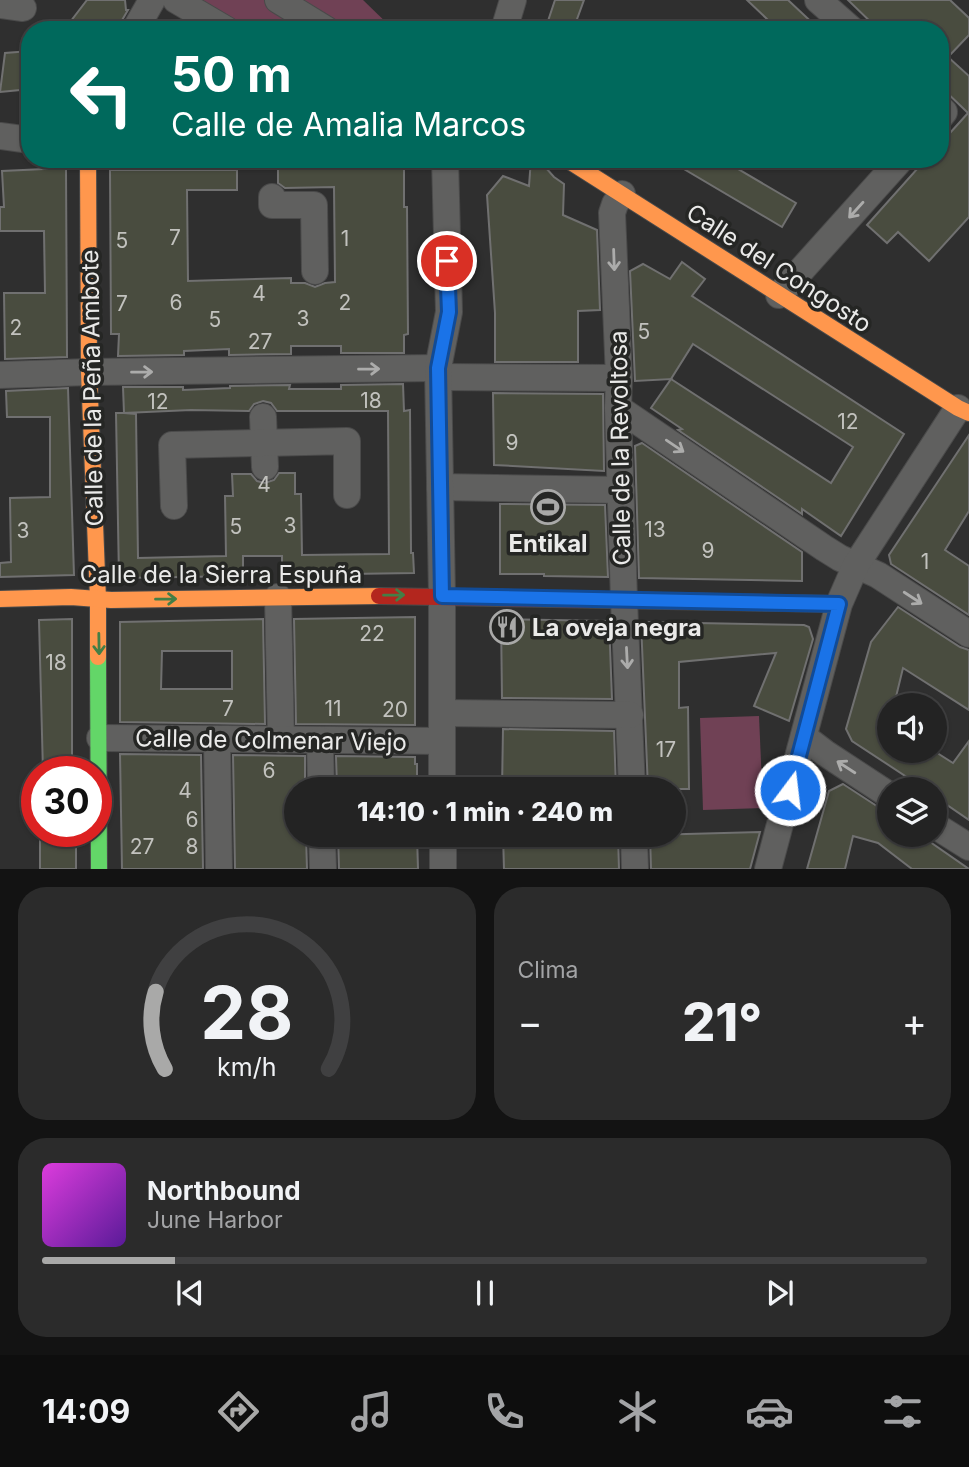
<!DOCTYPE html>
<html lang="es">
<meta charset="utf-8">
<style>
body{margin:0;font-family:Inter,sans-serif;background:#2b2b2b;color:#f1f3f6;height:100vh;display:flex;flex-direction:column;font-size:26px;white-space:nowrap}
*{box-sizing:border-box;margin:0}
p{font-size:23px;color:#a3a4a6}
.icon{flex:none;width:38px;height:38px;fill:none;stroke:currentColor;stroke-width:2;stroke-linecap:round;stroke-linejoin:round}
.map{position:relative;height:869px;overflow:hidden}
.drawer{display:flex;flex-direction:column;gap:18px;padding:18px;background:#131313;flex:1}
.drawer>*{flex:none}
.hud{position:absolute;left:21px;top:21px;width:928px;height:147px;border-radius:28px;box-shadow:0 2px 5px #0004,0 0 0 2px #404041;background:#00695c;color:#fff;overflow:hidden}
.fabs{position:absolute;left:877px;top:693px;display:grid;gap:14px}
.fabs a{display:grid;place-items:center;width:70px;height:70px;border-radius:50%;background:#232323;box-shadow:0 2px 5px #0004,0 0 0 2px #404041;font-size:35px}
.speed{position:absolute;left:21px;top:756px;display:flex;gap:14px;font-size:35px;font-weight:700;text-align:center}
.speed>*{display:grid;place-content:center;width:91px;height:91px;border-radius:50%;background:#232323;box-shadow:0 2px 5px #0004,0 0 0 2px #404041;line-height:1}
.speed .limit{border:10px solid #d22;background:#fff;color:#111}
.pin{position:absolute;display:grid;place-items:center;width:60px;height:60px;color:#fff;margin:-30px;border:4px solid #fff;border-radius:50%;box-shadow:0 2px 7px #0007}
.me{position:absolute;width:77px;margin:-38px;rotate:15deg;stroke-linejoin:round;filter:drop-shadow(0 0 5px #0008)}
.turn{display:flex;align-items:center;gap:24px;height:147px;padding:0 35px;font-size:32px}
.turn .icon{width:91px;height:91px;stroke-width:2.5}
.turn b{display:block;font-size:49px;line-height:60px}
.big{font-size:52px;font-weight:800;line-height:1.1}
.drawer .widget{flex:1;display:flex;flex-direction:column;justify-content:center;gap:10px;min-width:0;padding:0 24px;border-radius:28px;background:#2b2b2b}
.drawer .dial{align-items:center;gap:0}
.dial svg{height:182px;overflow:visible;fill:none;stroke:#404041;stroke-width:7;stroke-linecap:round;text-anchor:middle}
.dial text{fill:#f1f3f6;stroke:none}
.song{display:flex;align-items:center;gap:21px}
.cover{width:84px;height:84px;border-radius:10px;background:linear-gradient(135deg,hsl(300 70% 55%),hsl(270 70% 35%))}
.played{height:7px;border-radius:4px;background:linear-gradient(90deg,#a9a9a8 15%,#404041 15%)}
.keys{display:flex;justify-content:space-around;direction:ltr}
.heat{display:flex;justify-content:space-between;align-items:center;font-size:38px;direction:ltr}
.drawer .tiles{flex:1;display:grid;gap:18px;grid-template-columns:1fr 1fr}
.widget:last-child{grid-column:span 2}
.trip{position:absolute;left:284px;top:777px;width:402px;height:70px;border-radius:35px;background:#232323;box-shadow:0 2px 5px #0004,0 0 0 2px #404041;font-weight:800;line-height:70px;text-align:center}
.tabs{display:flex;height:112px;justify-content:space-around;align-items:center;background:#0e0e0e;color:#a3a4a6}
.tabs .icon{width:49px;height:49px}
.tabs .active{color:#a9a9a8}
.tabs b{font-size:32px;color:#f1f3f6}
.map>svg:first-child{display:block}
</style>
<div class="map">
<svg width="969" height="869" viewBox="0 0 969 869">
<rect width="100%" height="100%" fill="#2f2f2f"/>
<g fill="#704155">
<polygon points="177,0 363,0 394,30 234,30"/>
<polygon points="759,716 763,808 703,810 700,718"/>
</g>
<g fill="#494c3f" stroke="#707070" stroke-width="2" fill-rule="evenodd">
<polygon points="87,0 125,0 126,10 128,10 121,22 119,30 64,30"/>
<polygon points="555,0 584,0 573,30 545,30"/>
<polygon points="747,0 788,0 820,30 757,30 767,19"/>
<polygon points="848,0 950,0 969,18 969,35 948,57 969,76 969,217 929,261 898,232 887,243 867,225 926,159 940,159 940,144 968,113 940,86 940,30 879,30"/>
<polygon points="30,51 30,89 0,92 5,53"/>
<polygon points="531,159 535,159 546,168 554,177 564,184 563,215 597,230 600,310 578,311 578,362 495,362 495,313 487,195 503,176 529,186"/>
<polygon points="667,159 721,159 796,203 782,227"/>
<polygon points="404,167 404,207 407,207 408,334 404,335 404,353 341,353 341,346 291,346 291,354 229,355 229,349 184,351 184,355 118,356 119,334 111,334 110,170 237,170 237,190 187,190 188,281 291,278 291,283 305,283 315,287 325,283 335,282 334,187 285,188 278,183 278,168"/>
<polygon points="66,168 67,357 5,359 4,293 45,293 44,231 0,231 0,207 4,207 2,171"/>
<path d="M 682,262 L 705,279 L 692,296 L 904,434 L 841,536 L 802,509 L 802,514 L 678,430 L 682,429 L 651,408 L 671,379 L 635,381 L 630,271 L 643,264 L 670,279 ZM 693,344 L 853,447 L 831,483 L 671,379 Z"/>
<path d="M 403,384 L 404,411 L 410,410 L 411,553 L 413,553 L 414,573 L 282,575 L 282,556 L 243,556 L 243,576 L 119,578 L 116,413 L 124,413 L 123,387 L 183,387 L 183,390 L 230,388 L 230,386 L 290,385 L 289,389 L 341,389 L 341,385 ZM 263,401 L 271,403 L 277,411 L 388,411 L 389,554 L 302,555 L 301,494 L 295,494 L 295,473 L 279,473 L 274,480 L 265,483 L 257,481 L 251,474 L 232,474 L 233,496 L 225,496 L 226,556 L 138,558 L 136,414 L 124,413 L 191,410 L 249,411 L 254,404 Z"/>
<polygon points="68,388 74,575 0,577 0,563 11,562 10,498 50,497 50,417 7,417 6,391"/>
<polygon points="493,393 603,394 604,471 494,465"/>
<polygon points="969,435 969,511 945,550 969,566 969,615 891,564 889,555"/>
<polygon points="642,443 802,552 802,581 639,578 635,446"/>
<polygon points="500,504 605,505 608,577 544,576 544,574 500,574"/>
<polygon points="898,607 960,647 969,650 969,710 903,668 894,705 889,705 889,751 934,751 953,763 969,741 969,820 934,796 934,789 925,789 852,741 846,729 871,642"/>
<polygon points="415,617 415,725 296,724 294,619"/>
<polygon points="72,619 72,772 43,772 39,620"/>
<path d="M 263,619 L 265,724 L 120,722 L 120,622 ZM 162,651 L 232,651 L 232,689 L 161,689 Z"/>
<polygon points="501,619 609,621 612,699 502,698"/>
<polygon points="641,622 804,625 809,627 813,639 789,721 754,706 776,653 679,662 679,708 688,707 689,789 648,789"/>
<polygon points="503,729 614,731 616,789 502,789"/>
<polygon points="120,754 201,755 203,869 122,869"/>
<polygon points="233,755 305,756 305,789 296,789 296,835 306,835 307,869 235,869"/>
<polygon points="336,756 415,757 415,764 417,764 417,789 337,789"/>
<polygon points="843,784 889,814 889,835 920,835 969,869 912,869 878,843 853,836 845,869 807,869 829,791"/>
<rect x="40" y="831" width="36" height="38"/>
<polygon points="760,832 750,869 651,869 650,835"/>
<polygon points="338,835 417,835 418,869 339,869"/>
<polygon points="503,835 618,835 619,869 504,869"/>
</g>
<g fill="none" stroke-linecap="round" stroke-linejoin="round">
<g stroke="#4a4a4a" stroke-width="28">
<g id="street">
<polyline points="176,0 227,30"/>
<polyline points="278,0 327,30"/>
<polyline points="818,0 852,30"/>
<polyline points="0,5 23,8"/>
<polyline points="135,30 152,0"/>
<polyline points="504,30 513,0"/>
<polyline points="940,108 944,112 940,117"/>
<polyline points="0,136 30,140"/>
<polyline points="622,194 615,204 612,213 619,378 618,408 624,600 632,789"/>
<polyline points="272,197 272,205 314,205 315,271"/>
<polyline points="779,295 901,159"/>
<polyline points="0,375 89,372 438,368"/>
<polyline points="438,377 619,378"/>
<polyline points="618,408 824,548 840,558 878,575 969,634"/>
<polyline points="263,417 265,467"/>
<polyline points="440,487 621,490"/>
<polyline points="174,506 172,445 347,441 347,495"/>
<polyline points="278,597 281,740"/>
<polyline points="442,713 630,715"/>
<polyline points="804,737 825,753 889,795"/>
<polyline points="100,738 442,741"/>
<polyline points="217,739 219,869"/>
<polyline points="320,740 321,789"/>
<polyline points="442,789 442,596 438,368 449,312 445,159"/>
<polyline points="934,825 969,847"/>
<polyline points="322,835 323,869"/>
<polyline points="443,835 443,869"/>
<polyline points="634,835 635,869"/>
<polyline points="768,869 839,604 856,565 958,408"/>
</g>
</g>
<g stroke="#4a4a4a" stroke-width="18">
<polyline id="fast" points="98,657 99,869"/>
</g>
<g stroke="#4a4a4a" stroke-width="18">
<g id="slow">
<polyline points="88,159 89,372 98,599 98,657"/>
<polyline points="566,159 958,408 969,413"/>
<polyline points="0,599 71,597 111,600 379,596"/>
</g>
</g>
<g stroke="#4a4a4a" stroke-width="18">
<polyline id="jam" points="379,596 839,604"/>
</g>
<use href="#street" stroke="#60605f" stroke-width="26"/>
<use href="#fast" stroke="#63d668" stroke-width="16"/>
<use href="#slow" stroke="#ff974d" stroke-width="16"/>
<use href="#jam" stroke="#b3261e" stroke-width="16"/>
</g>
<defs><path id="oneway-shaft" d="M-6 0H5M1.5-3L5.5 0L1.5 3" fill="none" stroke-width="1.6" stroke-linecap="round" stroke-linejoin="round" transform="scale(1.75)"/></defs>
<g stroke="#acacab">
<use href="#oneway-shaft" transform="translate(856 210) rotate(132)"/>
<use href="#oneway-shaft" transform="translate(614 260) rotate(88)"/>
<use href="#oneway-shaft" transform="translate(369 369) rotate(-1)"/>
<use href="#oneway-shaft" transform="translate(142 372) rotate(-1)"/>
<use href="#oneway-shaft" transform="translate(675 446) rotate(34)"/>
<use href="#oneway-shaft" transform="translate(913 598) rotate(33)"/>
<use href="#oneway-shaft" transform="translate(627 658) rotate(87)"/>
<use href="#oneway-shaft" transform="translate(846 767) rotate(-147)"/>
</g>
<g stroke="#447e46">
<use href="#oneway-shaft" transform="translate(394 595) rotate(-1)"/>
<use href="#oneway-shaft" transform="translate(166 599) rotate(-1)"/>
<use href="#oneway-shaft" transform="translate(99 644) rotate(89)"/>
</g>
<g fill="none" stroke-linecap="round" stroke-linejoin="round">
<g stroke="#114b97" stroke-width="18">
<polyline id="route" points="447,261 449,312 438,368 442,596 839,604 790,790"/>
</g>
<use href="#route" stroke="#1a73e8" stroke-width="12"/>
</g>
<defs>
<g id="stadium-ring" transform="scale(1.75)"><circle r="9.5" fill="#252624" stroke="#a9a9a8" stroke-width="1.5"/><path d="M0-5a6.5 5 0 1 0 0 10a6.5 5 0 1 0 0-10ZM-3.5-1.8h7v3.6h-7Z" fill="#a9a9a8"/></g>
<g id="restaurant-ring" transform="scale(1.75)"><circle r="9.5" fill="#252624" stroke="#a9a9a8" stroke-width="1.5"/><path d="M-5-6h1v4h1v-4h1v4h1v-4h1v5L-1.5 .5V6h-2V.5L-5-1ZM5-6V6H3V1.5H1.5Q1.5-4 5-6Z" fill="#a9a9a8"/></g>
</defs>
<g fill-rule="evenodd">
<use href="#stadium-ring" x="548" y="507"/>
<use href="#restaurant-ring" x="507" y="627"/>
</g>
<g text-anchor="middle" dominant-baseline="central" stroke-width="7" stroke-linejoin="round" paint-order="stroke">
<g font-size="21" fill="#c2c2be">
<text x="175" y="237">7</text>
<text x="345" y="238">1</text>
<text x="122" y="240">5</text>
<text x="259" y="293">4</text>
<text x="176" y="302">6</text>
<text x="345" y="302">2</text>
<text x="122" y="303">7</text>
<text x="303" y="318">3</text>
<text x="215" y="319">5</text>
<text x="16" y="327">2</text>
<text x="644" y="331">5</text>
<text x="260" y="341">27</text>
<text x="371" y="400">18</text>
<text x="158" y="401">12</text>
<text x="848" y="421">12</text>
<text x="512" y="442">9</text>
<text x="264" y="484">4</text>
<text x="290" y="525">3</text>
<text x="236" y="526">5</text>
<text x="655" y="529">13</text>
<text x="23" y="530">3</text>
<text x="708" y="550">9</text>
<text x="925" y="561">1</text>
<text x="372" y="633">22</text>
<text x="56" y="662">18</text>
<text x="228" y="708">7</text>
<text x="333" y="708">11</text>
<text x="395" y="709">20</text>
<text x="666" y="749">17</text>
<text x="269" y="770">6</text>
<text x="185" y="790">4</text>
<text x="192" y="819">6</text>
<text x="142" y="846">27</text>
<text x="192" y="846">8</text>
</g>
<g font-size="24" fill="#eaeae9" stroke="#252624">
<text transform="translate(779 268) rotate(33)">Calle del Congosto</text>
<text transform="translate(92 388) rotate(-91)">Calle de la Peña Ambote</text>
<text transform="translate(620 448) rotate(-91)">Calle de la Revoltosa</text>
<text x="221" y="574">Calle de la Sierra Espuña</text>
<text transform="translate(271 740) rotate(1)">Calle de Colmenar Viejo</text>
</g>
<g font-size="24" font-weight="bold" fill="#eaeae9" stroke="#252624">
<text x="548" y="543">Entikal</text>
<text x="532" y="627" text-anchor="start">La oveja negra</text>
</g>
</g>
</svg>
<div class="fabs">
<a><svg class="icon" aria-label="sound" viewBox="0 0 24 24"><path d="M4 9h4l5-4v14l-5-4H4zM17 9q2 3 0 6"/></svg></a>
<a><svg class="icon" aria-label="layers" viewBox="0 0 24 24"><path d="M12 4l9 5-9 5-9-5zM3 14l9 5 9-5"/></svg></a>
</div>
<div class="speed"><div class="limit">30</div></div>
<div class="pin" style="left:447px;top:261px;background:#d93025"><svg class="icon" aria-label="arrive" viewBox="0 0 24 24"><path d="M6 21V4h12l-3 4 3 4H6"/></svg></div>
<svg class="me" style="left:790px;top:790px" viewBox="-20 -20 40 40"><circle r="17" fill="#1a73e8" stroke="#fff" stroke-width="3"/><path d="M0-11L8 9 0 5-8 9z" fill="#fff"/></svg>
<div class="trip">14:10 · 1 min · 240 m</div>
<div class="hud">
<div class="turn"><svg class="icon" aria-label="left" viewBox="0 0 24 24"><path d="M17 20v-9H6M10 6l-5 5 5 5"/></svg><div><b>50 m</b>Calle de Amalia Marcos</div></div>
</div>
</div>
<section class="drawer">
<div class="tiles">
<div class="widget dial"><svg viewBox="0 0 100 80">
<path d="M14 69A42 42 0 1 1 86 69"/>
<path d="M14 69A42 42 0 0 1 10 35" stroke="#a9a9a8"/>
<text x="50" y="56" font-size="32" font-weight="700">28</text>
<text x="50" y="72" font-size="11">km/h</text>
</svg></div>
<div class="widget"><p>Clima</p>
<div class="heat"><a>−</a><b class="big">21°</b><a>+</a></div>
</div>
<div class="widget">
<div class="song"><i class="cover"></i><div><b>Northbound</b><p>June Harbor</p></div></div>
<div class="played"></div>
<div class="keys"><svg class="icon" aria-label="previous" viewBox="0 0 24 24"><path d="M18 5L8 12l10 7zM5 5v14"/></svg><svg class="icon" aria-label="pause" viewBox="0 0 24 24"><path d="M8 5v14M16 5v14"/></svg><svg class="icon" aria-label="next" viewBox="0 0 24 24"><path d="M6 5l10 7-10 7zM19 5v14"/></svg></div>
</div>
</div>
</section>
<nav class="tabs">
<b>14:09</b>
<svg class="icon active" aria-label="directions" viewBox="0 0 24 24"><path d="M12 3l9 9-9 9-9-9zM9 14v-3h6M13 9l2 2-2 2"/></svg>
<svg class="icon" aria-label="music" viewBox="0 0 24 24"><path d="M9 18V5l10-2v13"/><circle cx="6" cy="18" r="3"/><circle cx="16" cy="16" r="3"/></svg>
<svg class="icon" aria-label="phone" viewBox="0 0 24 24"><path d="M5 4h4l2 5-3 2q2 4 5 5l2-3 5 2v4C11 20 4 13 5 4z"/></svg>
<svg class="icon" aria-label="climate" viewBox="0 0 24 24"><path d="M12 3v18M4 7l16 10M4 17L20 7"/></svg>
<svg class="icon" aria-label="car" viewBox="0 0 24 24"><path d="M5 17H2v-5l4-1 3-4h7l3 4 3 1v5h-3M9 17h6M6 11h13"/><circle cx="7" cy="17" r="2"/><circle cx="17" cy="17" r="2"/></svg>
<svg class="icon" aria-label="filters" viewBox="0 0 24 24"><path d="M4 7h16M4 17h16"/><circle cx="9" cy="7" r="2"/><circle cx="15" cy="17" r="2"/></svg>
</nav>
